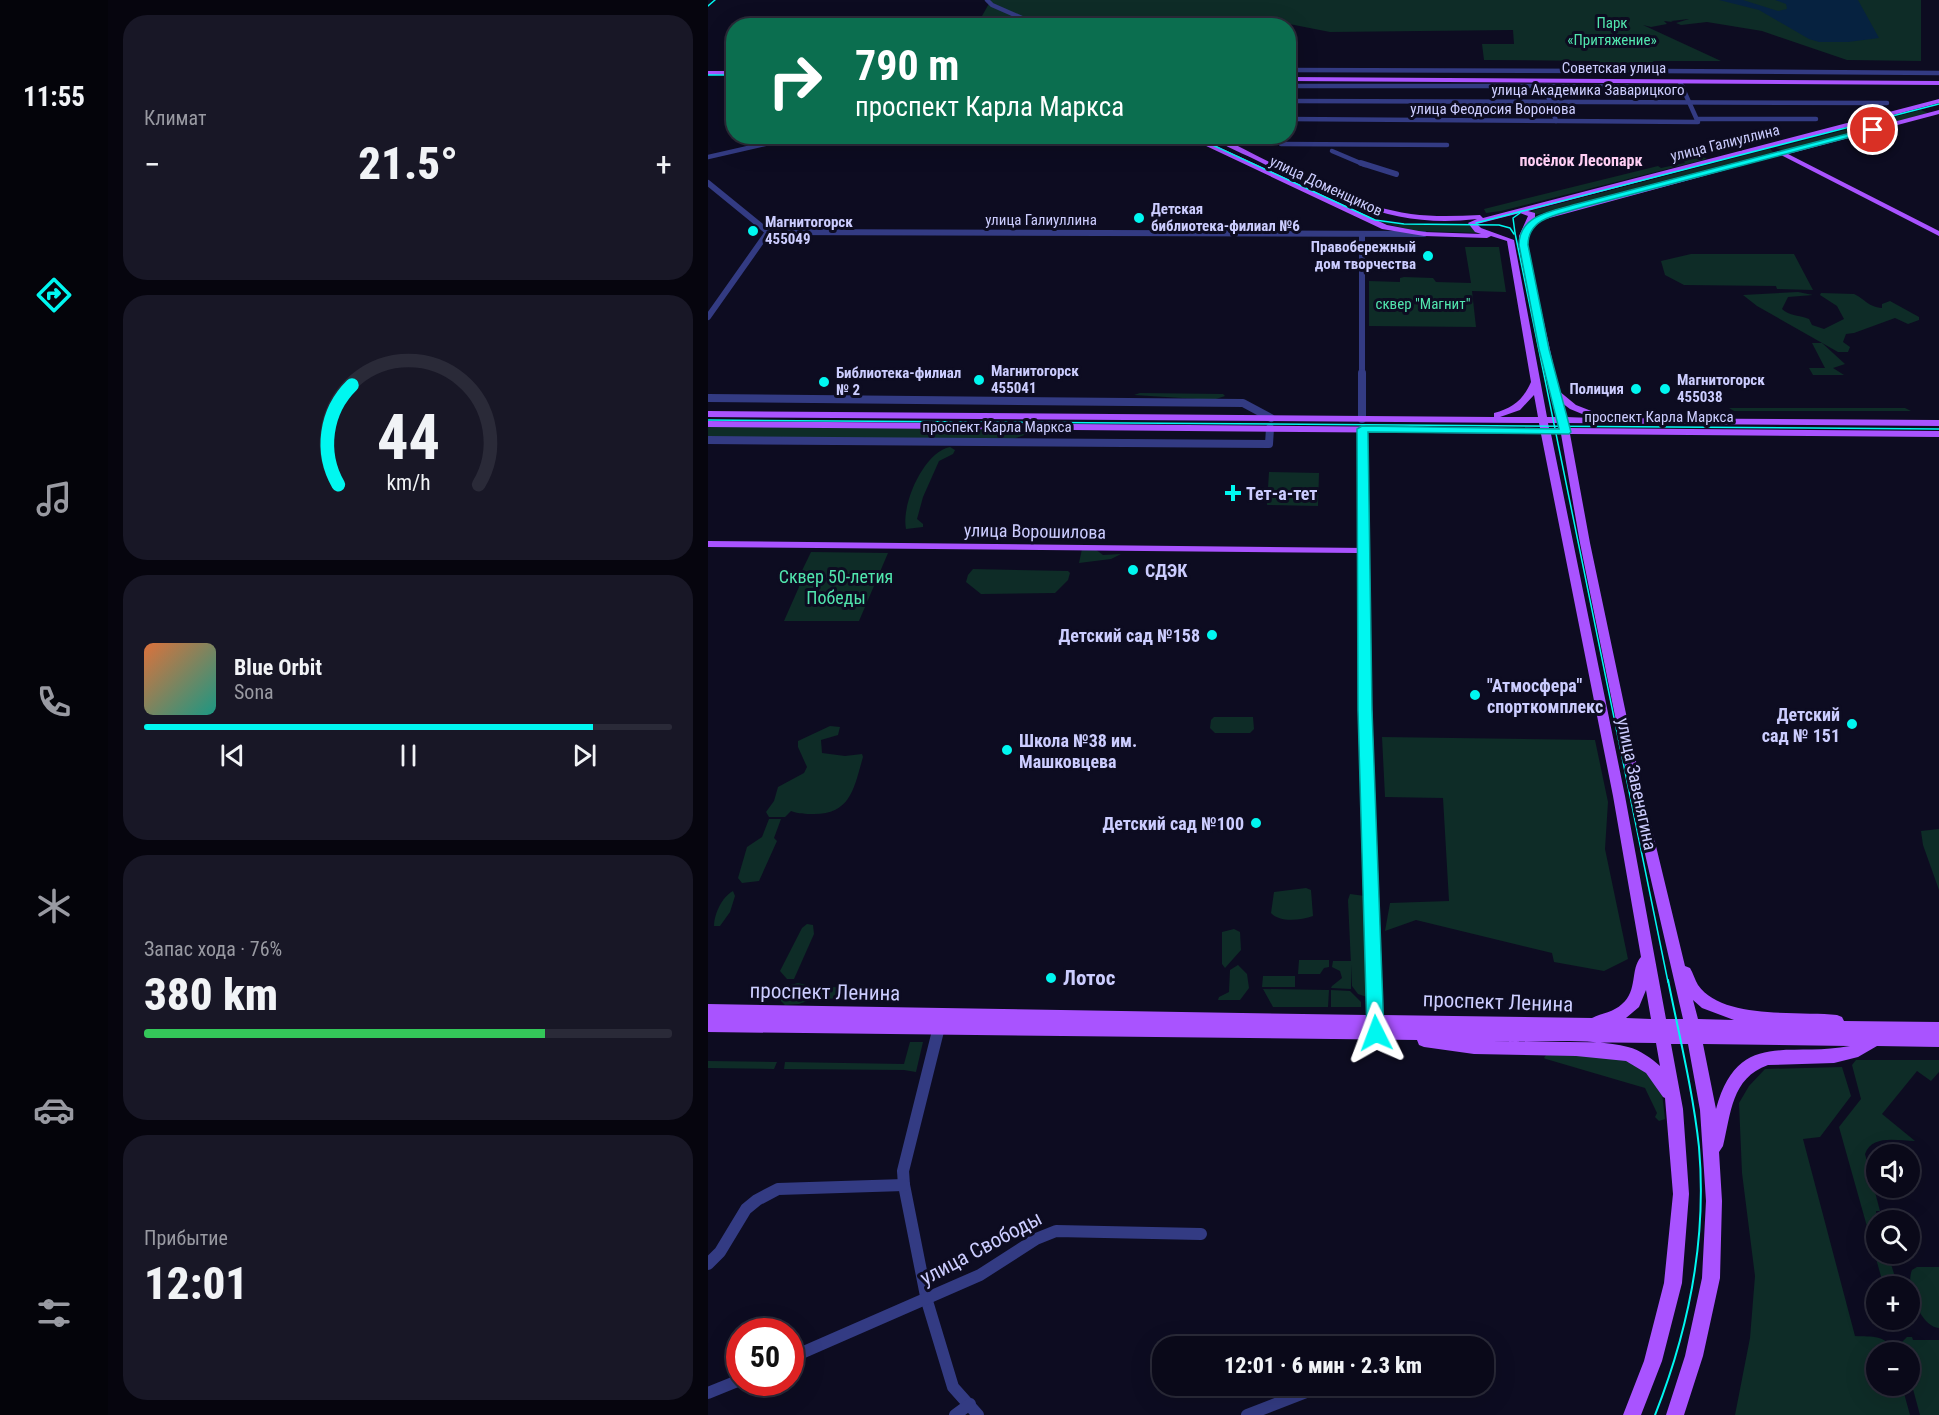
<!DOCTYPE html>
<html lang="ru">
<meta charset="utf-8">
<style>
body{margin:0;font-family:"Roboto Condensed",sans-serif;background:#181726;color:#f1f3f6;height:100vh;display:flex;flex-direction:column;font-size:22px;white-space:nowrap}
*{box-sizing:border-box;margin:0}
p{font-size:20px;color:#999aa2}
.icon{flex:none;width:33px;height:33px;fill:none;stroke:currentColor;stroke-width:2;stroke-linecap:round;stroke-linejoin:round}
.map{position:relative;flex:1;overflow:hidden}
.side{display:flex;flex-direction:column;gap:15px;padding:15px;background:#06050e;width:600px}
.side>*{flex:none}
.top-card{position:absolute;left:18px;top:18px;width:570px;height:126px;border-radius:24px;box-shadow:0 6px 24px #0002,0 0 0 2px #2a2a38;background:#0b6e4f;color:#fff;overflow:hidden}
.tools{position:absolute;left:1158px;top:1144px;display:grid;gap:12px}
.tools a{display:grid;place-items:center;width:54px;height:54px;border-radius:50%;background:#0a0919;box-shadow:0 6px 24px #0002,0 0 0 2px #2a2a38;font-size:30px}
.speed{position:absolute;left:18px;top:1318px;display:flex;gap:12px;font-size:30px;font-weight:700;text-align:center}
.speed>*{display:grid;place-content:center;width:78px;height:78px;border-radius:50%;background:#0a0919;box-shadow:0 6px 24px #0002,0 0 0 2px #2a2a38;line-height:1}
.speed .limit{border:9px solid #d22;background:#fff;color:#111}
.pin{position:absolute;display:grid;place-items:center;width:51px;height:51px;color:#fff;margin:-26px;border:3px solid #fff;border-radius:50%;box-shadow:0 2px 6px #0007}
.me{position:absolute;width:66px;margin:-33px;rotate:357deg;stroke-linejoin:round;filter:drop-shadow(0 0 4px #0008)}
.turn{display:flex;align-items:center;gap:21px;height:126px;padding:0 30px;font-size:27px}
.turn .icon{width:78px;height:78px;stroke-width:2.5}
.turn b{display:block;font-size:42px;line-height:51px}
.big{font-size:45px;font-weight:800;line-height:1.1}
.side .card{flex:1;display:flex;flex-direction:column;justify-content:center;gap:9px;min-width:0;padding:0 21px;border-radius:24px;background:#181726}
.side .dial{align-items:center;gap:0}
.dial svg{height:156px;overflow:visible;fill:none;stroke:#2a2a38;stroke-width:7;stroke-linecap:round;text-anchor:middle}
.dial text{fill:#f1f3f6;stroke:none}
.song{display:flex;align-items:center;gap:18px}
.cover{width:72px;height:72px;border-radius:9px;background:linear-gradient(135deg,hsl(20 70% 55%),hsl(170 70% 35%))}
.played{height:6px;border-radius:3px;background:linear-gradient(90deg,#00f7f0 85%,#2a2a38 85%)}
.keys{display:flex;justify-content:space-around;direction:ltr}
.heat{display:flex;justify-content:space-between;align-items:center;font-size:33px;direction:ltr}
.charge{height:9px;border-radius:4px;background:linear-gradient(90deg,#34c759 76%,#2a2a38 0)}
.trip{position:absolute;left:444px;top:1336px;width:342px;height:60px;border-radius:24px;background:#0a0919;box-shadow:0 6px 24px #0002,0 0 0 2px #2a2a38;font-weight:800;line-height:60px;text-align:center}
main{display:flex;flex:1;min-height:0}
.tabs{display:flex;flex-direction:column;width:108px;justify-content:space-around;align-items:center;background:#04040a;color:#999aa2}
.tabs .icon{width:42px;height:42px}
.tabs .active{color:#00f7f0}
.tabs b{font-size:27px;color:#f1f3f6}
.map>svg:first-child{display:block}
</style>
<main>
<nav class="tabs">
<b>11:55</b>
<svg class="icon active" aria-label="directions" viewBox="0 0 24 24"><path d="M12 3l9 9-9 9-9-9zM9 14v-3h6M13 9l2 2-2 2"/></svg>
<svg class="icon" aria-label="music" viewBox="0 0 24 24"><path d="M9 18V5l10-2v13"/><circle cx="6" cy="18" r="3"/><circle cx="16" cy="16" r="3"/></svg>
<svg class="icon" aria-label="phone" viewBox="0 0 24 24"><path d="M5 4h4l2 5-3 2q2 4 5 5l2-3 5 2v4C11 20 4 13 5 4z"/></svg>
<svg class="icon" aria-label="climate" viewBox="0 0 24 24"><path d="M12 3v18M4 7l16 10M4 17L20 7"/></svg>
<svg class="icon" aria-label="car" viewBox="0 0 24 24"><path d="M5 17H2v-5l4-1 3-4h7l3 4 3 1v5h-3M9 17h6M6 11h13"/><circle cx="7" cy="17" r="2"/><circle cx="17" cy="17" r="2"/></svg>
<svg class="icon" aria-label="filters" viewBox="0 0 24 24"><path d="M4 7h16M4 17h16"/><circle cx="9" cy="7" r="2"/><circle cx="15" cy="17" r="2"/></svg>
</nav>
<section class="side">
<div class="card"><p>Климат</p>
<div class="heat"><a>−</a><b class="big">21.5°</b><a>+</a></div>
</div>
<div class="card dial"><svg viewBox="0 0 100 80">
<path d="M14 69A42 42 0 1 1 86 69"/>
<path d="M14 69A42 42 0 0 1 21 18" stroke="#00f7f0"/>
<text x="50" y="56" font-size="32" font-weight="700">44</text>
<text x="50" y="72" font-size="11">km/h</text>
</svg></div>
<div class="card">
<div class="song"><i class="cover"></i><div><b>Blue Orbit</b><p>Sona</p></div></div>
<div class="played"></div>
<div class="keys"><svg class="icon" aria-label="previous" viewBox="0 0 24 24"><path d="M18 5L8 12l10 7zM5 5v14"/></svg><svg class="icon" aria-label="pause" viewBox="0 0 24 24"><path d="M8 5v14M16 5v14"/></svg><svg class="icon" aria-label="next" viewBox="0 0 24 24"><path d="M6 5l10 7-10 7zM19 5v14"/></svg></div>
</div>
<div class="card"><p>Запас хода · 76%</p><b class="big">380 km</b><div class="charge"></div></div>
<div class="card"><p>Прибытие</p><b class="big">12:01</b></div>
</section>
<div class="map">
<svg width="1231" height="1415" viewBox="0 0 1231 1415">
<rect width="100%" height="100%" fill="#0d0c21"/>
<g fill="#0e2c27">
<polygon points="283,0 1213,0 1213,61 1139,60 1054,31 999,22 973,25 968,23 981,19 963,21 965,22 956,21 959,24 943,27 935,25 1013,61 945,61 950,73 895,72 891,61 776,60 774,44 806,44 805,30 622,32 566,21 274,16"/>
<polygon points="1213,110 1220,113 1087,148 1074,150 1068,148"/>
<polygon points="1062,149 1066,153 827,215 823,211"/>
<polygon points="993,156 999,159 793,211 778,213 776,209 950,166 953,168 977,163 974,159"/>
<polygon points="667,221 697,224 759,224 774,233 708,231"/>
<polygon points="757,247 791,247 798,292 764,291 768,327 661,326 661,281 692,282 692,278 696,277 725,278 728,282 763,283"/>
<polygon points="983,254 1086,254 1105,290 1069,289 1068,286 976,285 957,275 953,261"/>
<path d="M 1090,292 L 1105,295 L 1080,297 L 1074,309 C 1081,316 1092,315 1101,319 L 1104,325 L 1116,329 L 1136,319 L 1129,306 L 1112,295 L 1113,293 L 1146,294 C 1157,299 1160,307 1174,308 L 1174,304 L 1182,301 L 1211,317 L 1211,320 L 1200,324 L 1187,318 L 1146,333 L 1138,334 L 1135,342 L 1142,347 L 1140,352 L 1130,352 L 1049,306 L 1035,295 Z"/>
<polygon points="1104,343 1114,343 1137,364 1125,368 1136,375 1105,375 1101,368 1117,368"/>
<polygon points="432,393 515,394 517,396 505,400 426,395"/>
<polygon points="1021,408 1197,408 1203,411 1026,411"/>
<polygon points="0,426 343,429 343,432 319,434 305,439 0,439"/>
<path d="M 242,447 L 247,450 L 245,454 L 231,461 L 215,497 L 209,519 L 215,524 L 215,527 L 198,529 C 193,504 216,452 242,447 Z"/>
<polygon points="561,472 611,473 610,506 559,505"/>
<polygon points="374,549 387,549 395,555 413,554 403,559 371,563"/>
<polygon points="103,552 180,553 151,621 76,621 91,587 90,579"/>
<polygon points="265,569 360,571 362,573 360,580 347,593 273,594 258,582 260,575"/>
<polygon points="506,717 545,717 546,729 542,733 507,733 502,728 503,720"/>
<path d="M 122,726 L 132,727 L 130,735 L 113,740 L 114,753 L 137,756 L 154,754 L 155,757 C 146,788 143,814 106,814 C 97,814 91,814 83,811 L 77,817 L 61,817 L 58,812 L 66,801 L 70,787 L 96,773 L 99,767 L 90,747 L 90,741 Z"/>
<polygon points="674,737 887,740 900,802 897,849 920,959 896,971 846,962 844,953 708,920 677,931 682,903 741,901 735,798 677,797"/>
<polygon points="61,819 73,819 66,838 69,841 51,881 34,883 30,878 39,847 54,837"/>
<polygon points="1231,829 1231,890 1215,845 1213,831"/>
<path d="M 598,888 L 603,890 L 605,916 C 593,920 572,923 563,913 L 566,892 Z"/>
<path d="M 25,891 L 27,896 L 22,912 L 12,926 L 6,926 C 6,914 14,897 25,891 Z"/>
<polygon points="642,894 657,896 661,987 659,997 650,994 644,986 640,900"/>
<polygon points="99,924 105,925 106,934 86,979 79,979 72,971 94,928"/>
<polygon points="526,929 532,932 533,950 517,968 514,964 514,932"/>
<polygon points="591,960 621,960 621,967 616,968 612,974 590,974"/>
<polygon points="625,961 643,961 643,989 623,988 624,986 634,978 632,971 624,967"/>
<polygon points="530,965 539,974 541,988 532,1000 510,1000 511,997 521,992 522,970"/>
<polygon points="555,976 587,976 587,987 554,987"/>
<polygon points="90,983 102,986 186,990 189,995 182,1000 160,1002 132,998 102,1000 91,1004 77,1005 73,1001 72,996 79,986"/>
<polygon points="555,989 621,990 620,1007 565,1007"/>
<polygon points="623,990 642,991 653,1002 653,1007 623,1007"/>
<polygon points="202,1042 215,1042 208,1072 196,1070 76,1069 77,1062 196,1064"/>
<polygon points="838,1055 914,1057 933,1064 954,1093 957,1119 951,1121 947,1117 949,1113 937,1088 838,1059 836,1058"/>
<path d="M 1148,1060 L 1231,1060 L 1231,1072 L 1223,1081 L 1209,1071 L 1174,1114 L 1207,1141 C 1190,1141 1164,1134 1157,1154 L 1172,1211 L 1168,1211 L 1170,1221 L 1168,1221 L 1168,1254 L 1180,1254 L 1190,1287 L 1176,1287 L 1131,1127 L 1153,1099 L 1144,1065 Z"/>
<polygon points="0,1061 69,1062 66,1069 0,1068"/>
<path d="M 1134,1067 L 1143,1096 L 1112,1137 L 1095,1139 L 1147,1336 C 1164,1337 1179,1334 1185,1353 L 1168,1353 L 1168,1386 L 1194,1386 L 1202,1415 L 1027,1415 L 1042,1338 L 1047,1276 L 1034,1173 L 1031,1103 L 1041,1086 L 1057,1069 Z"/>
<path d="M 1209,1267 L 1231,1267 L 1231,1328 C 1212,1327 1197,1285 1204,1270 Z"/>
<polygon points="1199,1337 1204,1337 1205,1340 1231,1340 1231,1415 1212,1415 1202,1378 1202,1353 1194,1353 1193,1343"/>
</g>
<polygon fill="#062240" points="1011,0 1035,0 1070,11 1079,9 1078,4 1067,0 1150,0 1171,38 1140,42 1111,42 1101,39 1051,10"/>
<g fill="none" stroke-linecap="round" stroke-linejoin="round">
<g stroke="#333b83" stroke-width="4.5">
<polyline points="279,0 284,5 332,26"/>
<polyline points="580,70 893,71"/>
<polyline points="950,71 1231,73"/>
<polyline points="580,86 837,86"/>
<polyline points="580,101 1179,103"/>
<polyline points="580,119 990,122 972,82"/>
<polyline points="989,119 1108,119"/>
<polyline points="848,121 837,86 975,87"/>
<polyline points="573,144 739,145"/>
<polyline points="624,151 657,165"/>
<polyline points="0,157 92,136"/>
</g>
<g stroke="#333b83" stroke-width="6">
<polyline points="653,163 688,174"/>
<polyline points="0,183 60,232 716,234"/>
<polyline points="654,235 654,374"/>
<polyline points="0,317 60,232"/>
</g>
<g stroke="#333b83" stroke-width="8">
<polyline points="654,373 654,419"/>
<polyline points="0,398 535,403 563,418"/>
<polyline points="655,429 655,550"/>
<polyline points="0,440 561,444 562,428"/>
</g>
<g stroke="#333b83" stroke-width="12">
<polyline points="231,1027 195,1171 196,1185 219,1301 245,1387 270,1415"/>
<polyline points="0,1264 12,1252 38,1209 49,1200 70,1189 196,1185"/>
<polyline points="82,1358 272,1275 328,1239 348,1231 493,1234"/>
<polyline points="0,1393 32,1380"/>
<polyline points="247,1415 262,1404"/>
<polyline points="539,1415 614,1386"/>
</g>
<g fill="#a953ff" fill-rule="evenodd">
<rect x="0" y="71" width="26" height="4"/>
<polygon points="580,77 1231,81 1231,85 580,81"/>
<path d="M 1231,99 L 1231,103 L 820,211 L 827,213 L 827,218 L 869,204 L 1069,152 L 1070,151 L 1075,151 L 1231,110 L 1231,114 L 1080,154 L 1231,231 L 1231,236 L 1073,155 L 834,220 C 823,227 819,231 819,245 L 851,391 L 868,405 L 891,414 L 891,418 L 1231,420 L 1231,426 L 859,423 L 861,428 L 1231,431 L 1231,437 L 862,434 L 882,543 L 932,780 L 977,966 L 982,968 C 985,973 987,980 990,985 C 1014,1020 1091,1011 1129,1015 L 1134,1017 L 1136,1021 L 1231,1022 L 1231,1047 L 1169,1046 L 1150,1057 L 1126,1063 L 1060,1065 C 1023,1078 1023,1114 1015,1146 L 1011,1152 L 1014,1201 L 1012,1278 L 995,1356 L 976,1415 L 958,1415 L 977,1356 L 994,1278 L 998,1201 L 992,1110 L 980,1044 L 963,1044 L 975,1109 L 981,1194 L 974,1283 L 954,1361 L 933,1415 L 915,1415 L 936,1361 L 956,1283 L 965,1194 L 957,1098 L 955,1097 L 938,1073 L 918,1061 L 868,1056 L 766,1054 L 716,1047 L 711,1045 L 709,1040 L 0,1032 L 0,1018 L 114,1020 L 0,1018 L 0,1004 L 659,1015 L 650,553 L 0,547 L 0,541 L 659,548 L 674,1015 L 884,1018 C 894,1013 906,1012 914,1004 C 930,991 922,969 933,957 L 905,796 L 833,434 L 0,427 L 0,421 L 832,428 L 831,423 L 0,417 L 0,411 L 786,417 L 786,413 C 805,408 815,400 823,382 L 799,241 L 783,236 L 779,238 L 716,236 L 674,229 L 477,136 L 487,136 L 679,225 L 716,232 L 773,234 L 767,232 L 760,223 L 769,219 C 758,220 747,221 737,221 C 672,221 611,191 554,163 C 537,154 517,147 501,136 L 510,136 C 571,166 635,204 703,214 C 726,217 749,216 772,215 L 775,218 ZM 812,213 L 820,216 L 811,236 L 811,245 L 832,349 L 849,417 L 839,417 L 806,240 L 773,228 L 769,224 ZM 826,395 L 830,417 L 792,417 L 812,410 ZM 854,403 L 862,409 L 884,418 L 858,417 ZM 840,423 L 850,423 L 851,428 L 841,428 ZM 843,434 L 853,434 L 872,543 L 920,780 L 975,1019 L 958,1019 L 917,796 ZM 938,990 L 943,1019 L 918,1018 L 931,1007 ZM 985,1000 L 994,1008 L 1026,1020 L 990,1019 ZM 783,1041 L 948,1043 L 952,1066 C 943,1058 932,1050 920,1047 C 881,1037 824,1043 783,1041 ZM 995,1044 L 1142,1046 C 1081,1058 1030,1028 1008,1109 Z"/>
</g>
<g stroke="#00f7f0" stroke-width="1.5">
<polyline points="0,6 7,0"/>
<polyline points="101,20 110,21 110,26"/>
<polyline points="0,75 26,75"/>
<polyline points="485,136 667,220 696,224 791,225 802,228 806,234"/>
<polyline points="812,213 805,218 807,233 960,982"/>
<polyline points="768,223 1231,104"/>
<polyline points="0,420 1231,429"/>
</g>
<path stroke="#00f7f0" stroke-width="2" d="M 947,1415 C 981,1329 999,1239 991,1147 C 985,1091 971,1035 960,980"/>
</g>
<path fill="#00f7f0" stroke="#00a19c" stroke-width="1.5" d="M 1162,128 L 1169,130 L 875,207 C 854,214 820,216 820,245 L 841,349 L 863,432 L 861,434 L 660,432 L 664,710 L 676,1033 L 674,1038 L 668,1040 L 662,1038 L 659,1033 L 650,710 L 649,429 L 654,426 L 851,429 L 831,349 L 811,245 C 811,214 846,211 869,204 Z"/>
<g fill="#00f7f0" stroke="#0d0c21" stroke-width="2">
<circle cx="431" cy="218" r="6"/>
<circle cx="45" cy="231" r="6"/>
<circle cx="720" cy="256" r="6"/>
<circle cx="271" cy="380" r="6"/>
<circle cx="116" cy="382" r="6"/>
<circle cx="928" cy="389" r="6"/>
<circle cx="957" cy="389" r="6"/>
<path d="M522 484h6v6h6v6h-6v6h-6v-6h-6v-6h6z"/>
<circle cx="425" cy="570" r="6"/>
<circle cx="504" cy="635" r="6"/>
<circle cx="767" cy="695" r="6"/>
<circle cx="1144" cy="724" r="6"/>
<circle cx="299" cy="750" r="6"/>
<circle cx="548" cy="823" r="6"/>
<circle cx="343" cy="978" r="6"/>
</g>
<g text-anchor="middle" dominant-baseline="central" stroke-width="6" stroke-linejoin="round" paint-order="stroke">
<g font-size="15" fill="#51e6ae" stroke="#0d0c21">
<text x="904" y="23">Парк<tspan x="904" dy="17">«Притяжение»</tspan></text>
<text x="715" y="304">сквер "Магнит"</text>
</g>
<g font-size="15" fill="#cccdff" stroke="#0d0c21">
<text x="906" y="68">Советская улица</text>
<text x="880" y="90">улица Академика Заварицкого</text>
<text x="785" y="109">улица Феодосия Воронова</text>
<text transform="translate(1017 143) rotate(-14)">улица Галиуллина</text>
<text transform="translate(618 186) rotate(25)">улица Доменщиков</text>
<text x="333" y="220">улица Галиуллина</text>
<text x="951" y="417">проспект Карла Маркса</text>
<text x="289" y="427">проспект Карла Маркса</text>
</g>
<g font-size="15" font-weight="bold" fill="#cccdff" stroke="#0d0c21" text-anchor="start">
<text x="443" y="209">Детская<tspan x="443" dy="17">библиотека-филиал №6</tspan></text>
<text x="57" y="222">Магнитогорск<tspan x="57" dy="17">455049</tspan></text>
<text x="708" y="247" text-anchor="end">Правобережный<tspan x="708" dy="17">дом творчества</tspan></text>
<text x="283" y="371">Магнитогорск<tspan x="283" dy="17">455041</tspan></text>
<text x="128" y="373">Библиотека-филиал<tspan x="128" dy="17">№ 2</tspan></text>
<text x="969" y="380">Магнитогорск<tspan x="969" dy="17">455038</tspan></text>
<text x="916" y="389" text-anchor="end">Полиция</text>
</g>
<g font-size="16" font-weight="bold" fill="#ffcef3" stroke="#0d0c21">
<text x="873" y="160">посёлок Лесопарк</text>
</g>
<g font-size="18" font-weight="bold" fill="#cccdff" stroke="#0d0c21" text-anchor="start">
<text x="538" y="493">Тет-а-тет</text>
<text x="437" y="570">СДЭК</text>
<text x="492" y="635" text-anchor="end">Детский сад №158</text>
<text x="779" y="685">"Атмосфера"<tspan x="779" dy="21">спорткомплекс</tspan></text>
<text x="1132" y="714" text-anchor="end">Детский<tspan x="1132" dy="21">сад № 151</tspan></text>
<text x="311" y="740">Школа №38 им.<tspan x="311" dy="21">Машковцева</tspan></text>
<text x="536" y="823" text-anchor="end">Детский сад №100</text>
</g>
<g font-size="18" fill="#cccdff" stroke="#0d0c21">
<text transform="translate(327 531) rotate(1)">улица Ворошилова</text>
<text transform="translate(929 784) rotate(78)">улица Завенягина</text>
</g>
<g font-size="18" fill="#51e6ae" stroke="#0d0c21">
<text x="128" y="576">Сквер 50-летия<tspan x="128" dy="21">Победы</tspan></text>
</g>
<g font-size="21" font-weight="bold" fill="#cccdff" stroke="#0d0c21" text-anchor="start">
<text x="355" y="978">Лотос</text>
</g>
<g font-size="21" fill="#cccdff" stroke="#0d0c21">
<text transform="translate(117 992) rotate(1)">проспект Ленина</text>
<text transform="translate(790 1002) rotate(2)">проспект Ленина</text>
<text transform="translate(273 1248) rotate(-28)">улица Свободы</text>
</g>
</g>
</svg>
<div class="tools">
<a><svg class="icon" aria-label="sound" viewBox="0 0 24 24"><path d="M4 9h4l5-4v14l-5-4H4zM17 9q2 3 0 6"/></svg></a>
<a><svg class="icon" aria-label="search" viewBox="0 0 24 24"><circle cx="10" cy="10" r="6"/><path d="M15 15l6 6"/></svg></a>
<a>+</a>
<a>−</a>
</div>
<div class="speed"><div class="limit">50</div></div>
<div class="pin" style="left:1165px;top:130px;background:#d93025"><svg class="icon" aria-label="arrive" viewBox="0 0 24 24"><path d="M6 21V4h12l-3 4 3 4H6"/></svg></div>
<svg class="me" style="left:668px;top:1033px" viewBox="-20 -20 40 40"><path d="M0-17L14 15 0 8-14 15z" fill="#00f7f0" stroke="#fff" stroke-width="4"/></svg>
<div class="trip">12:01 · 6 мин · 2.3 km</div>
<div class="top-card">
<div class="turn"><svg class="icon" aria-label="right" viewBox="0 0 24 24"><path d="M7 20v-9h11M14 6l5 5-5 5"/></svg><div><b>790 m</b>проспект Карла Маркса</div></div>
</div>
</div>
</main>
